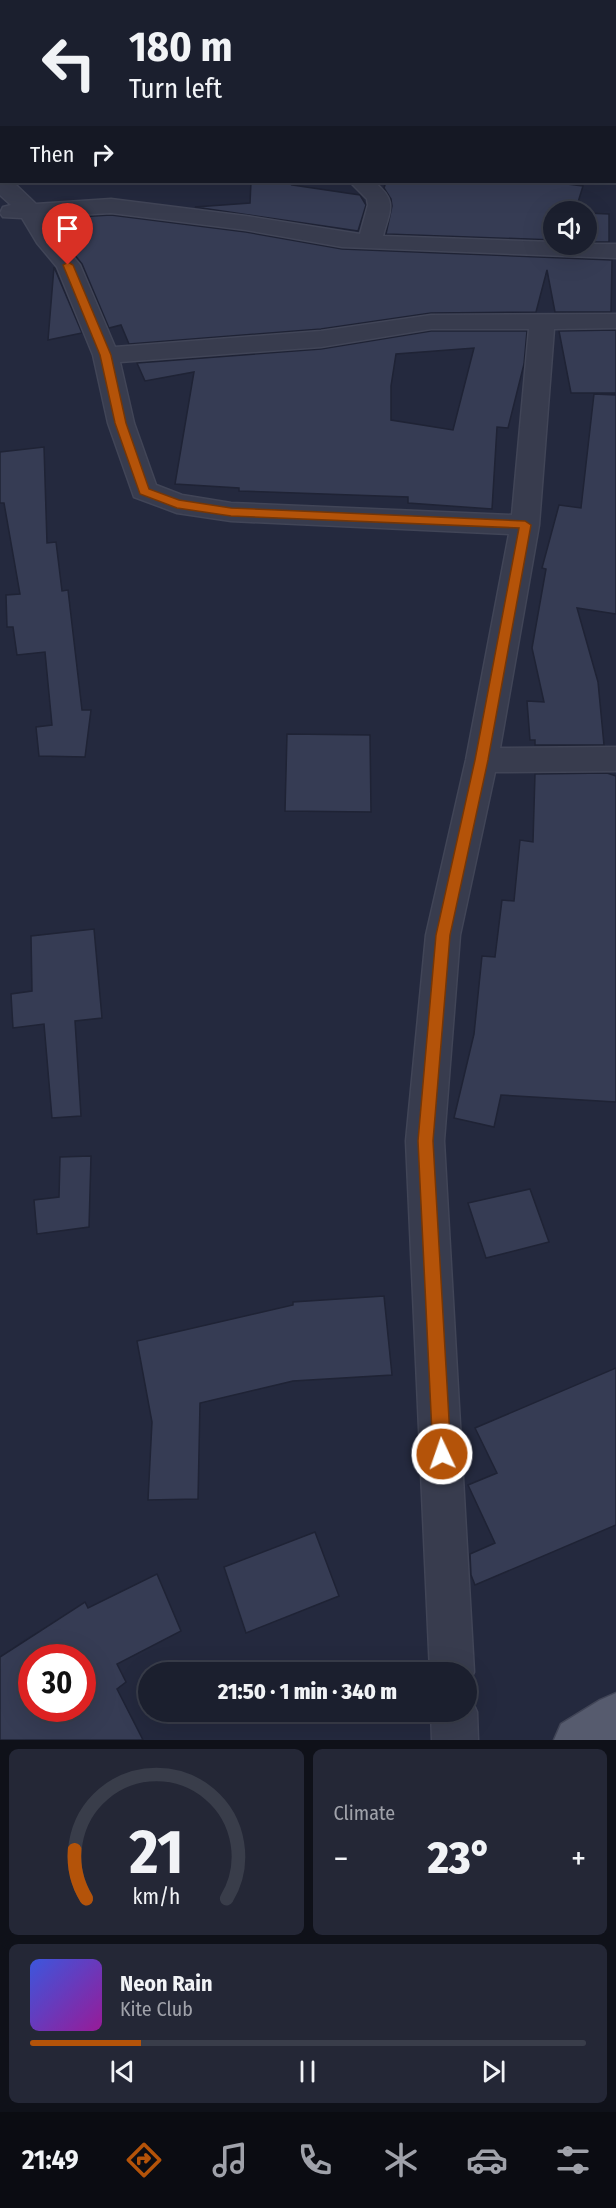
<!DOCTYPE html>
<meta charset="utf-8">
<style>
body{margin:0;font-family:"Fira Sans Condensed",sans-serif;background:#242736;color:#f1f3f6;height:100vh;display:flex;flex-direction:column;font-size:22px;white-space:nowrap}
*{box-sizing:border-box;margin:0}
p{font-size:20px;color:#a0a2aa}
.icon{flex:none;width:33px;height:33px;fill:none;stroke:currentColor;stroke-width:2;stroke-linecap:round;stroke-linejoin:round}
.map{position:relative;height:1740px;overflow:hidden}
.drawer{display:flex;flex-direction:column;gap:9px;padding:9px;background:#0f1119;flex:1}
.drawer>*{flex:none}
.top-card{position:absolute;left:0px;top:0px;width:616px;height:183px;box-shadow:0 6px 24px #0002,0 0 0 2px #393d4a;background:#1b1f2e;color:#f1f3f6;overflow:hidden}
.controls{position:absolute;left:543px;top:201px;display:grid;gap:12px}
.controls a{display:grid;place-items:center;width:54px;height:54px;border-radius:50%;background:#1b1f2e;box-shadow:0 6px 24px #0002,0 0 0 2px #393d4a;font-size:30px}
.speed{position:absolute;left:18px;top:1644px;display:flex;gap:12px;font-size:30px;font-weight:700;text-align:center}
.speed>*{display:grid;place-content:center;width:78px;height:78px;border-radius:50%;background:#1b1f2e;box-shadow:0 6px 24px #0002,0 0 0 2px #393d4a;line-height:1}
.speed .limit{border:9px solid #d22;background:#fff;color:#111}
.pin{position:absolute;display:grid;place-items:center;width:51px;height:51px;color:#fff;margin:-62px -26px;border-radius:50% 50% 50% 0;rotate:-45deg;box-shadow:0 0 6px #0007}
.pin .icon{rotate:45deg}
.me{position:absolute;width:66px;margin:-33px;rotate:357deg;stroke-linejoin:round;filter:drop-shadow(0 0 4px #0008)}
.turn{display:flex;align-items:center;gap:21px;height:126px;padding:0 30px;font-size:27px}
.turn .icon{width:78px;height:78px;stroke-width:2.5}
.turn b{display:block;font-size:42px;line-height:51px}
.then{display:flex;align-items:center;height:57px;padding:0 30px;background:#0003;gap:12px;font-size:22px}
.big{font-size:45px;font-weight:800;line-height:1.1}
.drawer .tile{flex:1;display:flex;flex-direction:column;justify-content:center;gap:9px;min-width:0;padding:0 21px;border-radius:9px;background:#242736}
.drawer .dial{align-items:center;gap:0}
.dial svg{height:156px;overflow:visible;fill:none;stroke:#393d4a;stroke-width:7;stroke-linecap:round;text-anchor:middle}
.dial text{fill:#f1f3f6;stroke:none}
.song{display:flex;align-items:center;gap:18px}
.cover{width:72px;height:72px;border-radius:9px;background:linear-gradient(135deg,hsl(230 70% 55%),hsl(300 70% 35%))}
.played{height:6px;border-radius:3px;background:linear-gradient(90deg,#b45309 20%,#393d4a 20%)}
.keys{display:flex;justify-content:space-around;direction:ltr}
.heat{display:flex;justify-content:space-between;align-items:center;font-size:33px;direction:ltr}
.drawer .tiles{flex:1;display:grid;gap:9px;grid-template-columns:1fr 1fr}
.tile:last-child{grid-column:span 2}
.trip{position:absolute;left:138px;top:1662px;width:339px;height:60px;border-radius:30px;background:#1b1f2e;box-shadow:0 6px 24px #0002,0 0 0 2px #393d4a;font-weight:800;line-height:60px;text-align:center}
.menu{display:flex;height:96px;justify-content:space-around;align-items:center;background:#0b0c12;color:#a0a2aa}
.menu .icon{width:42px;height:42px}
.menu .current{color:#b45309}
.menu b{font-size:27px;color:#f1f3f6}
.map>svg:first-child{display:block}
</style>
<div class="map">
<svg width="616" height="1740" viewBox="0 0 616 1740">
<rect width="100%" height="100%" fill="#24293e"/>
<g fill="#363c54" stroke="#1f2335" stroke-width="1.5" fill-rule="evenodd">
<polygon points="251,182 294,182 292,185 360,195 366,205 358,231 195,207 250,203"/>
<polygon points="386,182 551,182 583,186 575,212 554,212 554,240 386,234 392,206 391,199 384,188"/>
<polygon points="586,213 609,214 609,242 586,242"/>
<polygon points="111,215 246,232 342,249 612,260 611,312 555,312 547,270 536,312 431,313 321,329 129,344 121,325 109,328 82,264 57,233 57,225 62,224 61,218"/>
<polygon points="54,267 82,333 48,340"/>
<polygon points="616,330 616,393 571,393 559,331"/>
<path d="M 431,331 L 527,331 L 524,364 L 508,428 L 497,427 L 492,509 L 408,503 L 408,497 L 239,491 L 239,488 L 175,484 L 194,372 L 145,381 L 137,363 L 321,349 ZM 474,348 L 453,430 L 391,420 L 391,386 L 396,354 Z"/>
<polygon points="594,394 616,395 616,614 577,608 598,682 604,745 535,745 535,740 530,740 527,701 544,702 532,648 546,569 542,568 559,505 581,508"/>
<polygon points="44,447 47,543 56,542 62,591 68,590 82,710 91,710 85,757 39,756 36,727 52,725 45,652 17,655 13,627 7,627 6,595 20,594 4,503 0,503 0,452"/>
<polygon points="287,734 370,735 371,812 285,811"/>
<polygon points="607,773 616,776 616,1102 501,1095 494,1127 454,1118 474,1034 482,956 495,957 502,900 514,901 520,840 533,842 535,774"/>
<polygon points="94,929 102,1018 75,1021 81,1116 52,1118 44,1024 13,1028 11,994 32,991 31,936"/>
<polygon points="91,1156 89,1227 37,1234 34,1200 59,1197 60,1157"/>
<polygon points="530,1189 549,1242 486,1258 468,1203"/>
<polygon points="384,1296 392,1375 293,1381 200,1403 198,1499 148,1500 152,1422 137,1341 293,1305 293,1302"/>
<polygon points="616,1368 616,1525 475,1585 471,1575 470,1554 495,1543 468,1485 497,1473 475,1428"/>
<polygon points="315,1532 339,1596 246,1633 224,1567"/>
<path d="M 157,1574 L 181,1631 L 117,1664 L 126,1682 L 117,1689 L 143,1740 L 0,1740 L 0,1657 L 85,1602 L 88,1608 ZM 32,1658 L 82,1658 L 82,1708 L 32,1708 Z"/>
</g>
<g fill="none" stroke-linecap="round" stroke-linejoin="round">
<g stroke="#414557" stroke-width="3">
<g id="minor">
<polygon points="84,0 117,0 118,2 85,2"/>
<polygon points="124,0 160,0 123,2"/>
<polygon points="544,0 568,0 569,2 545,2"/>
<rect x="615" y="17" width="1" height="12"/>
<rect x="615" y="98" width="1" height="12"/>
<polygon points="616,128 616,144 615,145 615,129"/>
<rect x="615" y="165" width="1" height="15"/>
<path d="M 0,175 L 2,182 L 13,182 L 36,204 L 111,199 L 246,216 L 360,234 L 368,205 L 367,199 L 350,182 L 374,182 C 398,201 390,209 383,236 L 554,242 L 554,244 L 616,244 L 616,258 L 342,247 L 246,230 L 111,213 L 44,217 L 55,235 L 80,265 L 115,347 L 321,331 L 431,315 L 616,314 L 616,328 L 554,329 L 539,525 L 500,748 L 616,747 L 616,771 L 495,772 L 460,935 L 444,1141 L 474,1672 L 466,1688 L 466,1672 L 430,1672 L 406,1141 L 426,935 L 466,760 L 509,534 L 231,521 L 177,513 L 134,497 L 108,423 L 93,355 L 57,267 L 37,243 L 22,218 L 3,217 L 0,213 L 3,207 L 11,205 L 0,195 ZM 431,329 L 529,329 L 512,515 L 231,503 L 182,495 L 156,485 L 134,423 L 120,362 L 321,347 Z"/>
<polygon points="466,1694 470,1696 477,1712 478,1740 432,1740 431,1712 466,1712"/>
</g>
</g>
<g stroke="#414557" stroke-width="3">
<polygon id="primary" points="616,1693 616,1740 554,1740 561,1724 600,1700"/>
</g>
<use href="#minor" fill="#383c4e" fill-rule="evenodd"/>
<use href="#primary" fill="#565b6e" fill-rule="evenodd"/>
</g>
<polygon fill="#b45309" stroke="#753606" stroke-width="1.5" points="68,262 73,265 111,355 126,423 149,489 179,500 231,508 525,521 531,525 488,760 450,935 433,1141 451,1454 448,1460 442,1462 436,1460 433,1454 418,1141 436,935 475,760 519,528 231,516 177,508 140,494 115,423 100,355 63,265"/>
</svg>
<div class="controls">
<a><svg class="icon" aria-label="sound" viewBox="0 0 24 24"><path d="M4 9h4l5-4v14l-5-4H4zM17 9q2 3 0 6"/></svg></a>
</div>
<div class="speed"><div class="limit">30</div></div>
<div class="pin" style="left:68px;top:265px;background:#d93025"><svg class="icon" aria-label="arrive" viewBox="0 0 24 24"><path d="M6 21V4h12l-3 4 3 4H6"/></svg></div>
<svg class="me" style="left:442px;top:1454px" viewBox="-20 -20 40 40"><circle r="17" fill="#b45309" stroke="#fff" stroke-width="3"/><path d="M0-11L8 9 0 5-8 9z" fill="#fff"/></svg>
<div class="trip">21:50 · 1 min · 340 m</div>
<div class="top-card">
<div class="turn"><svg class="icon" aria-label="left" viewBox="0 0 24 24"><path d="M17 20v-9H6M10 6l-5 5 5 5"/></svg><div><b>180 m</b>Turn left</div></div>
<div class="then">Then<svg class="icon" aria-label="right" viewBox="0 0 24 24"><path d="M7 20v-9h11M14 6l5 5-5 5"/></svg></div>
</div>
</div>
<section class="drawer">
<div class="tiles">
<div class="tile dial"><svg viewBox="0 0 100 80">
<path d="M14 69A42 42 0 1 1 86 69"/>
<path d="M14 69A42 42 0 0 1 8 44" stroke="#b45309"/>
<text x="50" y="56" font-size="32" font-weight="700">21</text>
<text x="50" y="72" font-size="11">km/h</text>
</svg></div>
<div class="tile"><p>Climate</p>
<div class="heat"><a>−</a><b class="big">23°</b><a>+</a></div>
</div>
<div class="tile">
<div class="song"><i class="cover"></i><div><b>Neon Rain</b><p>Kite Club</p></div></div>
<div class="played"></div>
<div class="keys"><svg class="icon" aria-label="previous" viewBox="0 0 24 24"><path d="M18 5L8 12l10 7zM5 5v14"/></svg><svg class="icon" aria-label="pause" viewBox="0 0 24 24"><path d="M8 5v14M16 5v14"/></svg><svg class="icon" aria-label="next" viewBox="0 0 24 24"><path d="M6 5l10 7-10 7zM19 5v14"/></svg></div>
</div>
</div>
</section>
<nav class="menu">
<b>21:49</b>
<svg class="icon current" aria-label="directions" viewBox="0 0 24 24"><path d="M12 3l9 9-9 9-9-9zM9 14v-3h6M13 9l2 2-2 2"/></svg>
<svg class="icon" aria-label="music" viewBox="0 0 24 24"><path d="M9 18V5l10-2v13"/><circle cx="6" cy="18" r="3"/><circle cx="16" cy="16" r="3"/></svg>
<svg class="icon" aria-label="phone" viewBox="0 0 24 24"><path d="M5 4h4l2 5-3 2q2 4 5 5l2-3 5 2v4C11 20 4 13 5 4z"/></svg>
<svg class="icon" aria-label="climate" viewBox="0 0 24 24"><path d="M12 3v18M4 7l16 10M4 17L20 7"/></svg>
<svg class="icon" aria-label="car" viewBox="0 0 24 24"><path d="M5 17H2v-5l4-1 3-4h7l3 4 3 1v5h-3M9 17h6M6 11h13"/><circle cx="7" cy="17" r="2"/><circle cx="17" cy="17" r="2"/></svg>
<svg class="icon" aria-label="filters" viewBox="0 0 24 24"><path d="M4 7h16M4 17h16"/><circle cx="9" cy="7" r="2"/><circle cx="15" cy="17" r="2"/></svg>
</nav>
